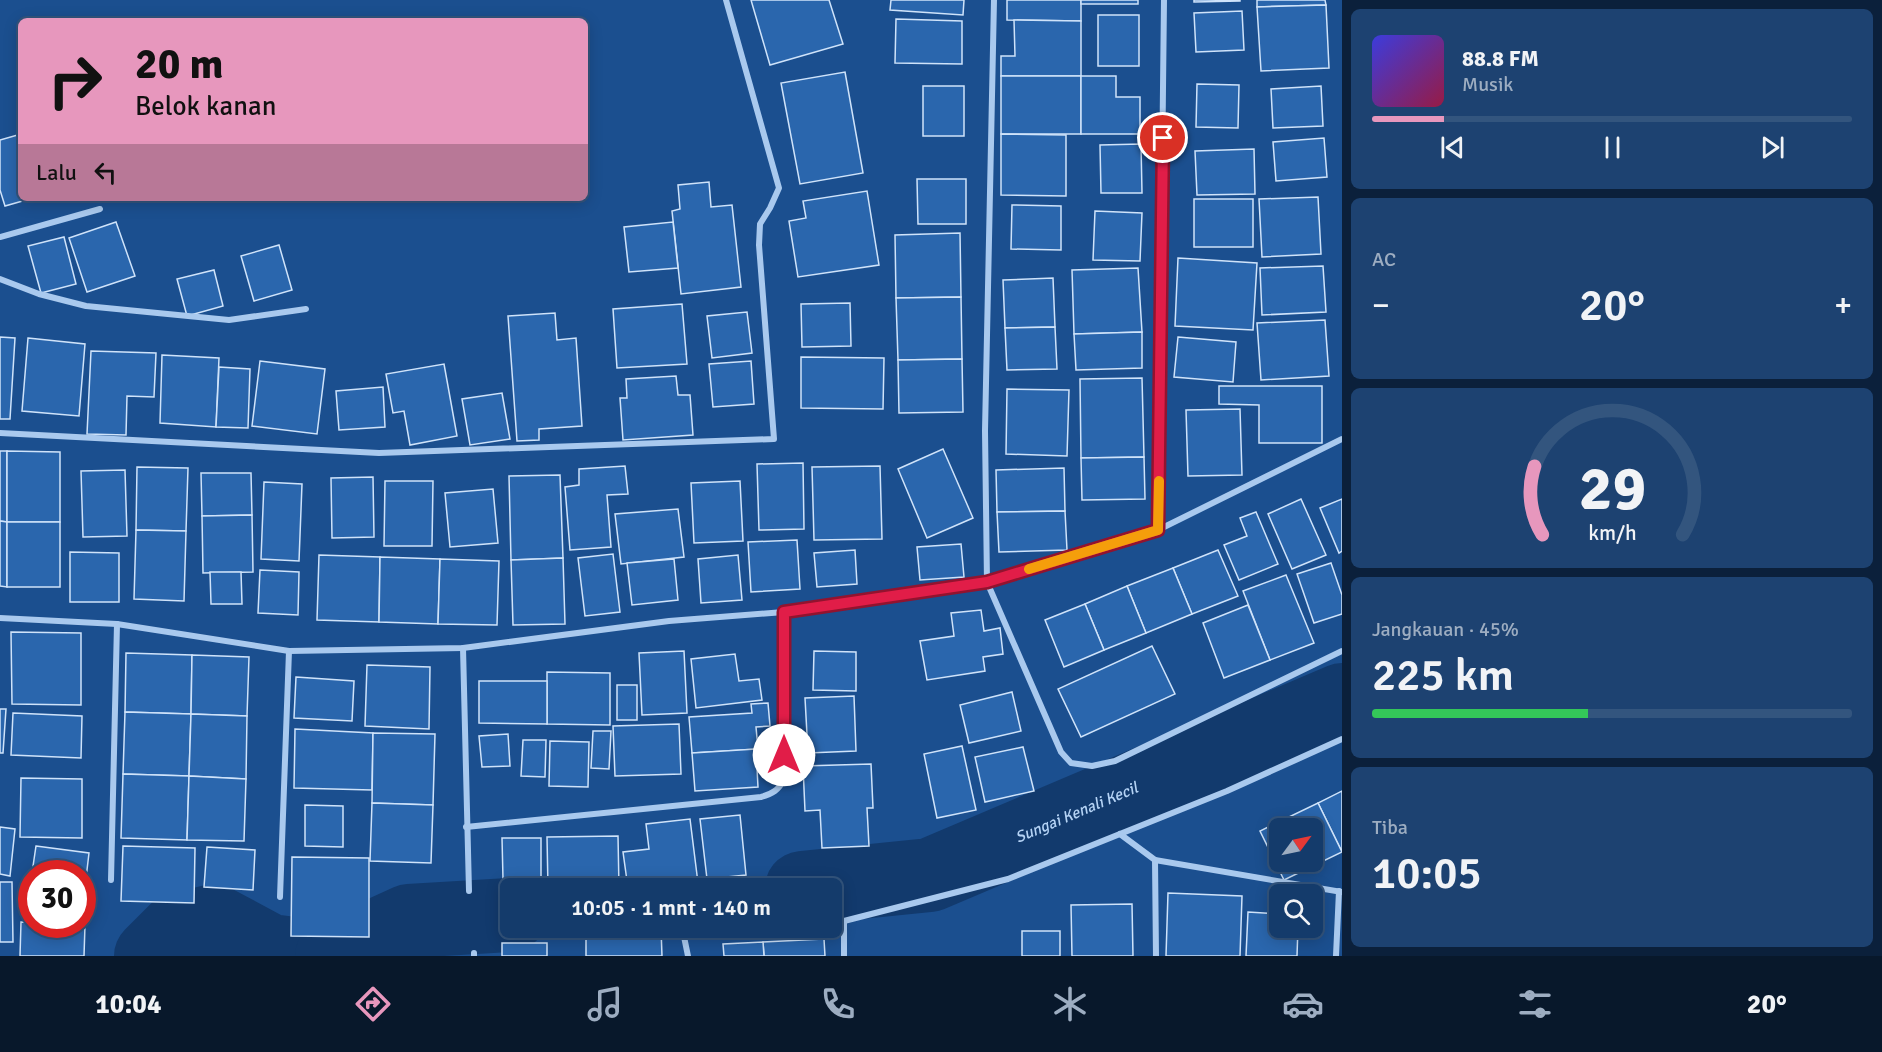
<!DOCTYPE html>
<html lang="id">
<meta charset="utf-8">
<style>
body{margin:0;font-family:Signika,sans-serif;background:#1d4271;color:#f1f3f6;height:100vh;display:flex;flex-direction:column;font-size:22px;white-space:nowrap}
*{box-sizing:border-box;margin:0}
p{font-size:20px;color:#9dadc1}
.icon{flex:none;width:33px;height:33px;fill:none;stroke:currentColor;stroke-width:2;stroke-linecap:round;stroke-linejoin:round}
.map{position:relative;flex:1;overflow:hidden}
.drawer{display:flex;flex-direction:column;gap:9px;padding:9px;background:#0b203b;width:540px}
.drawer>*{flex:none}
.hud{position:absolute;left:18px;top:18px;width:570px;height:183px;border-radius:9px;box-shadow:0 3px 15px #0003,0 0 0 2px #33557e;background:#e797bd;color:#111;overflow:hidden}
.needle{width:39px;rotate:57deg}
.fabs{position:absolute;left:1269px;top:818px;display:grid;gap:12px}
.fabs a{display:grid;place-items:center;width:54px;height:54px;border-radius:9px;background:#143b6b;box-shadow:0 3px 15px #0003,0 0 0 2px #33557e;font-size:30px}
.speed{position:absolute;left:18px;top:860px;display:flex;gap:12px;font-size:30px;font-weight:700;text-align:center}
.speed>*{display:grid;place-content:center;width:78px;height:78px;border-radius:50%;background:#143b6b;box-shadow:0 3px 15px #0003,0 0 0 2px #33557e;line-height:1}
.speed .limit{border:9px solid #d22;background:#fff;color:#111}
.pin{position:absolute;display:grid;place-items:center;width:51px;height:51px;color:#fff;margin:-26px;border:3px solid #fff;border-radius:50%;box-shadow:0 2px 6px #0007}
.me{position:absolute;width:66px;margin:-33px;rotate:0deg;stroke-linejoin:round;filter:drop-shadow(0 0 4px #0008)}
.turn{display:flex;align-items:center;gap:21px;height:126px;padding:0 18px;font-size:27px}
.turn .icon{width:78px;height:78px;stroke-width:2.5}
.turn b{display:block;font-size:42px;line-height:51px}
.then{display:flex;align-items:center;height:57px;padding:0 18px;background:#0003;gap:12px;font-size:22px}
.big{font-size:45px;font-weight:600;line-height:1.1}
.drawer .tile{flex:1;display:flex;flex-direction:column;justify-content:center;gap:9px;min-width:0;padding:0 21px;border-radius:9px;background:#1d4271}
.drawer .dial{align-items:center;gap:0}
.dial svg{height:156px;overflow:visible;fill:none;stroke:#33557e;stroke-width:7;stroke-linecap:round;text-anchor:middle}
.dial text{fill:#f1f3f6;stroke:none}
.song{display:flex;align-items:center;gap:18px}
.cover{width:72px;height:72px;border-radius:9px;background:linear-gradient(135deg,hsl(240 70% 55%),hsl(340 70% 35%))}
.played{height:6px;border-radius:3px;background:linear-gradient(90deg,#e797bd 15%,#33557e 15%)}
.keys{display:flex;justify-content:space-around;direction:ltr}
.heat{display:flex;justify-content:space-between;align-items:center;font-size:33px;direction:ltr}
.charge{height:9px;border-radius:4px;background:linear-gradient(90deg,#34c759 45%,#33557e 0)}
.trip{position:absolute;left:500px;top:878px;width:342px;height:60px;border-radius:9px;background:#143b6b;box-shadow:0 3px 15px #0003,0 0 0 2px #33557e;font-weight:600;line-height:60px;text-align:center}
.dock{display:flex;height:96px;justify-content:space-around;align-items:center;background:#08182b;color:#9dadc1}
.dock .icon{width:42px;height:42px}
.dock .active{color:#e797bd}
.dock b{font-size:27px;color:#f1f3f6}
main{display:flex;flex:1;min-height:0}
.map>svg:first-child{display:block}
</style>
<main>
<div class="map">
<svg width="1342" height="956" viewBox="0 0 1342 956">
<rect width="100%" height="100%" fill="#1b4f8f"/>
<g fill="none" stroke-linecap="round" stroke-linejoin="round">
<g stroke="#123a6d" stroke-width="74">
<path id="s1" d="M 802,888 L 930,875 L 1342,700"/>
<polyline points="151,956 177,930 214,921 270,951 309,956"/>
<polyline points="332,956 409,921 510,915"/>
</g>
</g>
<g fill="#2a66ad" stroke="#cfe3fa" stroke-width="1.5" fill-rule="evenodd">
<polygon points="751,0 829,0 843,44 770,65"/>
<polygon points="891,0 964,0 963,15 890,10"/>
<polygon points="1007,0 1081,0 1081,21 1007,20"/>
<rect x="1081" y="0" width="57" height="4"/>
<polygon points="1194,0 1240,0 1240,1 1194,2"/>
<polygon points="1257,0 1325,0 1326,5 1257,7"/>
<polygon points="1326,5 1329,68 1261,71 1257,7"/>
<polygon points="1242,11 1244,50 1196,52 1194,13"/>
<rect x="1098" y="15" width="41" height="51"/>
<polygon points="896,19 962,21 962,64 895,63"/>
<polygon points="1014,20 1081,21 1081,76 1001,76 1001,56 1015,56"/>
<polygon points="845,72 863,173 800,184 781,83"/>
<rect x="1001" y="76" width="80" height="58"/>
<polygon points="1081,76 1116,76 1116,97 1140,97 1140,134 1081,134"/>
<polygon points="1197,84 1239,85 1238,128 1196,127"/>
<rect x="923" y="86" width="41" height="50"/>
<polygon points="1321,86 1323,126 1273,128 1271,89"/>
<polygon points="21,134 21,198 33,198 5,206 0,190 0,140"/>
<polygon points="1001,134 1066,135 1066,196 1001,195"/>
<polygon points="1324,138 1327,177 1276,181 1273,142"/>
<polygon points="1141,144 1142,193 1101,193 1100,145"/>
<polygon points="1254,149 1255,194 1197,195 1195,151"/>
<polygon points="917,179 966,179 966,224 918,224"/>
<polygon points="709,182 711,207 732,205 741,287 681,294 672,211 680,209 678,185"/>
<polygon points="867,191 879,265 798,277 789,221 806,218 803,201"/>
<polygon points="1318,197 1321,254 1262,257 1259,199"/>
<rect x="1194" y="199" width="59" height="48"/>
<polygon points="1012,205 1061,206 1061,250 1011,249"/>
<polygon points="1095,211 1142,213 1140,261 1093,260"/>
<polygon points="116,222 135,276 87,292 69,238"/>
<polygon points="673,222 678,268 629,272 624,227"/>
<polygon points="960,233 961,297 896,298 895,235"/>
<polygon points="64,237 76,284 41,293 28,246"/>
<polygon points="279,245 292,290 254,301 241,256"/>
<polygon points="1178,258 1257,263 1253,330 1175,326"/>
<polygon points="1323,266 1326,312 1262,315 1260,268"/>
<polygon points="1138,268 1142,332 1074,334 1072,270"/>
<polygon points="214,270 223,306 187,316 177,279"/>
<polygon points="1053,278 1055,327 1005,328 1003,280"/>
<polygon points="961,297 962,359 898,360 896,298"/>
<polygon points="850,303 851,346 802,347 801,304"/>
<polygon points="682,304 687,364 617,368 613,309"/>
<polygon points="747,312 752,353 712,358 707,316"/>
<polygon points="555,313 557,340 576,338 582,426 539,429 539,440 517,441 508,316"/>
<polygon points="1325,320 1329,376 1261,380 1257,323"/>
<polygon points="1055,327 1057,369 1007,370 1005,328"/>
<polygon points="1142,332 1142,368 1076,370 1074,334"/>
<polygon points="0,337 15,338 10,419 0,419"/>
<polygon points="1178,337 1236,342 1233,382 1174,377"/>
<polygon points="28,338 85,344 79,416 22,411"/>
<polygon points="91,351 156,353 154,397 127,396 126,435 87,434"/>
<polygon points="162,355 219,358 216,427 160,423"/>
<polygon points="801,357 884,358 883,409 801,408"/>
<polygon points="962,359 963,412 899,413 898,360"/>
<polygon points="260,361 325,369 317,434 252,426"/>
<polygon points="751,361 754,404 713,407 709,364"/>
<polygon points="444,364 457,436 410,445 404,411 393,413 386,374"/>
<polygon points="219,367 250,369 248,428 216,427"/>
<polygon points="676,376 678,395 690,395 693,435 623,440 620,398 627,398 626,379"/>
<polygon points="1142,378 1144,457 1081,458 1080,379"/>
<polygon points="1219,386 1322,386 1322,443 1259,443 1259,405 1219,404"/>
<polygon points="383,387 385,427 339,430 336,391"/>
<polygon points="1007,389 1069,390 1067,456 1006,454"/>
<polygon points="502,393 510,439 470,445 462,399"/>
<polygon points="1240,409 1242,475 1188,476 1186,410"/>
<polygon points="943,449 973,518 927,538 898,469"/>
<polygon points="0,451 7,451 7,522 0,521"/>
<polygon points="7,451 60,452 60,522 7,522"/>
<polygon points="1144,457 1145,499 1082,500 1081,458"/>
<polygon points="803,463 804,529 759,530 757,464"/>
<polygon points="625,466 628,494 607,495 611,547 570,550 565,487 579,485 579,469"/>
<polygon points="880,466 882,539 814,540 812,467"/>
<polygon points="137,467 188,468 186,531 136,530"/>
<polygon points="1064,468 1065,511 997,512 996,470"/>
<polygon points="125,470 127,536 83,537 81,471"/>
<polygon points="201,473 251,473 252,515 202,516"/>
<polygon points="560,475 563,558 511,560 509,476"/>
<polygon points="373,477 374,537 332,538 331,478"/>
<polygon points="385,481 433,481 432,546 384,546"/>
<polygon points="740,481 743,541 694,543 691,483"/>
<polygon points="264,482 302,484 299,561 261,559"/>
<polygon points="493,489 498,543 450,547 445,493"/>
<polygon points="1301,499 1326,555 1292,569 1268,514"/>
<polygon points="1342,499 1342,551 1339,553 1320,508"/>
<polygon points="678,509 684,557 621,564 615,514"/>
<polygon points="1065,511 1067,550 999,552 997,512"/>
<polygon points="1256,512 1278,564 1239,580 1224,545 1247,536 1240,518"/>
<polygon points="252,515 253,572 203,573 202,516"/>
<polygon points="0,521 7,522 7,587 0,586"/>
<rect x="7" y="522" width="53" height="65"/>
<polygon points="136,530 186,531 184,601 134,599"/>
<polygon points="797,540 800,589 751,592 748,542"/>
<polygon points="961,544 964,577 920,580 917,547"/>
<polygon points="855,550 857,584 817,587 814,553"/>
<polygon points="1218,550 1238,596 1192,614 1173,568"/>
<polygon points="70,552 119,553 119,602 70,602"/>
<polygon points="613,554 620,612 585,616 578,558"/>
<polygon points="319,555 380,557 379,622 317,620"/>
<polygon points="738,555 742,600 701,603 698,559"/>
<polygon points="380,557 440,559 438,624 379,622"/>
<polygon points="563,558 565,624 513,625 511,560"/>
<polygon points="440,559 499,561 497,625 438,624"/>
<polygon points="674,559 678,600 632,605 627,563"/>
<polygon points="1331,563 1342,595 1342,614 1314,623 1297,574"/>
<polygon points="1173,568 1192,614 1146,633 1127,586"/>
<polygon points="260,570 299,572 298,615 258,613"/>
<polygon points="210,572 241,572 242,604 211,604"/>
<polygon points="1286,575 1314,643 1270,660 1243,591"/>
<polygon points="1127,586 1146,633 1104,650 1085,604"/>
<polygon points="1085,604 1104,650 1064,667 1045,620"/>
<polygon points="1248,605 1270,660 1224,678 1203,623"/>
<polygon points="981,610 984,631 1000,628 1003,654 983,657 985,671 927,680 920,641 954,636 951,613"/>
<polygon points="11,632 81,633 81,705 12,704"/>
<polygon points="1152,646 1175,694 1081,737 1058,689"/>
<polygon points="684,651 687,713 642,715 639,653"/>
<polygon points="814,651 856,652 856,691 813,690"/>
<polygon points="126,653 192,655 191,714 125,712"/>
<polygon points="735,654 739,681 759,679 762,700 696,708 691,659"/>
<polygon points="192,655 249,657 247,716 191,714"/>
<polygon points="367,665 430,667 429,729 365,726"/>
<polygon points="547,672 610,673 610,725 547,724"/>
<polygon points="296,677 354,681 352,721 294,718"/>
<polygon points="479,681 547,681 547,724 479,723"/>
<rect x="617" y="685" width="20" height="35"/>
<polygon points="1012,692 1021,731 969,743 960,705"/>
<polygon points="854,696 856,751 808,753 805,698"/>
<polygon points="768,703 770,726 756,727 758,749 692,753 689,717 752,713 751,704"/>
<polygon points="0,709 6,709 3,753 0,753"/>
<polygon points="125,712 191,714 189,776 123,774"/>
<polygon points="13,713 82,716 81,758 11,755"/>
<polygon points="191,714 247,716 246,779 189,776"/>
<polygon points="679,724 681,774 615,776 613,726"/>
<polygon points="295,729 373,733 372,790 294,788"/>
<polygon points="593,731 611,731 609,769 591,768"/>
<polygon points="373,733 435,734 433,805 372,803"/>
<polygon points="508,734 510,766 482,767 479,736"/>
<polygon points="523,740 546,740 545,777 521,776"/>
<polygon points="550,741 589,742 588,787 549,786"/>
<polygon points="962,746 976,810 937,818 924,754"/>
<polygon points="1023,747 1034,791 985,802 975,757"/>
<polygon points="756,749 758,787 695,791 692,753"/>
<polygon points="871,764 873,808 867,808 869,846 822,848 820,810 805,811 803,766"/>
<polygon points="123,774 189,776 187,840 121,838"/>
<polygon points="189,776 246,779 244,841 187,840"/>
<polygon points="21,778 82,779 82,838 20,837"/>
<polygon points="1342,791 1342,852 1318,803"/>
<polygon points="372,803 433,805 431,863 370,861"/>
<path d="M 1318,803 L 1342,852 L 1284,880 L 1260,831 ZM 1280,828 L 1312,828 L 1312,861 L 1280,861 Z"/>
<polygon points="305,805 343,806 343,847 305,846"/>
<polygon points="740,815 746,875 707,879 700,819"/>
<polygon points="690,819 698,883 649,888 628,888 623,852 649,849 646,824"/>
<polygon points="0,827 15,829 10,876 0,874"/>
<polygon points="618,836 619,888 548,888 547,837"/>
<polygon points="502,838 541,838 541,879 503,879"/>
<polygon points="36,846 89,853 85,887 82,887 82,873 32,873"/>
<polygon points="123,846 195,848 194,903 121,901"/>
<polygon points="207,847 255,850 253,890 204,887"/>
<polygon points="292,857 369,858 369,937 291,936"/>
<polygon points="0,882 12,882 13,942 0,942"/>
<polygon points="1168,893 1242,896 1240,956 1166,956"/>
<polygon points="1132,904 1133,956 1072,956 1071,905"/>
<polygon points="1248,912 1280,914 1280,927 1298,927 1297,956 1246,956"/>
<polygon points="21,922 32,923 32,924 85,925 84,956 20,956"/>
<polygon points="609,927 661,928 662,956 586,956 586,932 609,932"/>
<rect x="1022" y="931" width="38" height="25"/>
<polygon points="824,939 825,956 764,956 763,942"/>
<polygon points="763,942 764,956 724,956 723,944"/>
<rect x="502" y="943" width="45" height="13"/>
</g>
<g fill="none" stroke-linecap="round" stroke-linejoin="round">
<g stroke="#a9c9ee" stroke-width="6">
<polyline points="994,0 985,431 987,582 1061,752 1071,763 1092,766 1115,761 1342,651"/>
<polyline points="0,237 100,209"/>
<polyline points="0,279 39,294 86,306 229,320 306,309"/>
<polyline points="0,433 379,453 774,439 759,245 760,224 770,208 779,188 726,0"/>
<polyline points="1158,530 1164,0"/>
<polyline points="0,618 117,624 289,651 463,648 669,621 784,612 987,582 1158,530 1342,439"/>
<polyline points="463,648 469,891"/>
<path d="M 466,827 L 761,797 C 772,794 779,790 784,779 L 784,612"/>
<polyline points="1120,834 1155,860 1342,892"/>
<polyline points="1155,860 1156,956"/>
<polyline points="111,880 117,624"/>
<polyline points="280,897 289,651"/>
<polyline points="831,920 844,921 1008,879 1227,791 1342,739"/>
<polyline points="844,921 844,956"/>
<polyline points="682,927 688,956"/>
<polyline points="474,956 474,953"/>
<polyline points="1336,956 1339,891"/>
</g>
</g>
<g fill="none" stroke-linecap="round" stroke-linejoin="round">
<g stroke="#92132f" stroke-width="15">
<polyline id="route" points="784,755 784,612 987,582 1158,530 1163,138"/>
</g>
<use href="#route" stroke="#e11d48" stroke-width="10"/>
<polyline stroke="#f59e0b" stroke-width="10" points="1029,569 1158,530 1159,481"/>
</g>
<g text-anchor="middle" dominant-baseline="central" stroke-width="6" stroke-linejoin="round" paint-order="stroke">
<g font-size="16" font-style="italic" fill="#b5d3f5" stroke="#1b4f8f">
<text stroke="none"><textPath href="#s1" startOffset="288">Sungai Kenali Kecil</textPath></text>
</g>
</g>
</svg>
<div class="fabs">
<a><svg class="needle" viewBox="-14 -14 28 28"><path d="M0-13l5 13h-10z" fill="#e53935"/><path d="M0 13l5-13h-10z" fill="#9dadc1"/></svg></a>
<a><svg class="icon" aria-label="search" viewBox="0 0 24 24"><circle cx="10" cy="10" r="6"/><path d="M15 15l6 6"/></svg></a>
</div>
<div class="speed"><div class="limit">30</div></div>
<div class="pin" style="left:1163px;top:138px;background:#d93025"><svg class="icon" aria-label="arrive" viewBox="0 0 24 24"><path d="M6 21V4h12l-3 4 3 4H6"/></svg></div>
<svg class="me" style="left:784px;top:755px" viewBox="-20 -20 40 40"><circle r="19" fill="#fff"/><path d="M0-13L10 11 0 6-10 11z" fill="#e11d48"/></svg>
<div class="trip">10:05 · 1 mnt · 140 m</div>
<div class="hud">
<div class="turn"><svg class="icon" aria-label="right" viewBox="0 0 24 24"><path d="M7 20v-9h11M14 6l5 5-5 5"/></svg><div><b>20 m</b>Belok kanan</div></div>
<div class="then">Lalu<svg class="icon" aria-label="left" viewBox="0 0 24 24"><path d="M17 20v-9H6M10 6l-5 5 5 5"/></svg></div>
</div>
</div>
<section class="drawer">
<div class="tile">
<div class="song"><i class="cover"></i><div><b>88.8 FM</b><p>Musik</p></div></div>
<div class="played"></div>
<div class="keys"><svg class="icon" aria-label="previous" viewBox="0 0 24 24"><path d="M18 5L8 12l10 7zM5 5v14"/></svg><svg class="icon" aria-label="pause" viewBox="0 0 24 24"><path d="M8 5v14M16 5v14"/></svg><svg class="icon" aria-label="next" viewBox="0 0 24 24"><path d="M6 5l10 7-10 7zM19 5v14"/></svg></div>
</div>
<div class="tile"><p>AC</p>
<div class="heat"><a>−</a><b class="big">20°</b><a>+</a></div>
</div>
<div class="tile dial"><svg viewBox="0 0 100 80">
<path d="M14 69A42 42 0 1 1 86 69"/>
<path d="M14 69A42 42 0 0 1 10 34" stroke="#e797bd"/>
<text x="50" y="56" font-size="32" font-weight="700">29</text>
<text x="50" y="72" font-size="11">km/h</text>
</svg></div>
<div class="tile"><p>Jangkauan · 45%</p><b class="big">225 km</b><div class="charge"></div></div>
<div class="tile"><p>Tiba</p><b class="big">10:05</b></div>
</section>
</main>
<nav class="dock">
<b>10:04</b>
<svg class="icon active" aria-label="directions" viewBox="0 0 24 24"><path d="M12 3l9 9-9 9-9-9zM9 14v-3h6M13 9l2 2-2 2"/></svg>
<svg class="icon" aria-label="music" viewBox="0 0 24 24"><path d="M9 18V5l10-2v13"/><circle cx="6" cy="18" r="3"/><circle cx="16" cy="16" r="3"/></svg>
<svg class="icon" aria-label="phone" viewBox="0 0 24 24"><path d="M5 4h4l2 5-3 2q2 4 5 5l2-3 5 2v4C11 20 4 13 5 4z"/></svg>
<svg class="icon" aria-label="climate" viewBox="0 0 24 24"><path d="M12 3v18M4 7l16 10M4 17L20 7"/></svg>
<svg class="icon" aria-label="car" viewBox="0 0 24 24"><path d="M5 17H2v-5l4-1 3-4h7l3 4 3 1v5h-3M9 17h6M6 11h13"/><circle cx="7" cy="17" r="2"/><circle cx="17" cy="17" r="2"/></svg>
<svg class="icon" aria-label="filters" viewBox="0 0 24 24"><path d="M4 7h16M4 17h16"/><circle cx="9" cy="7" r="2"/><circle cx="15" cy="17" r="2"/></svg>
<b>20°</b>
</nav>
